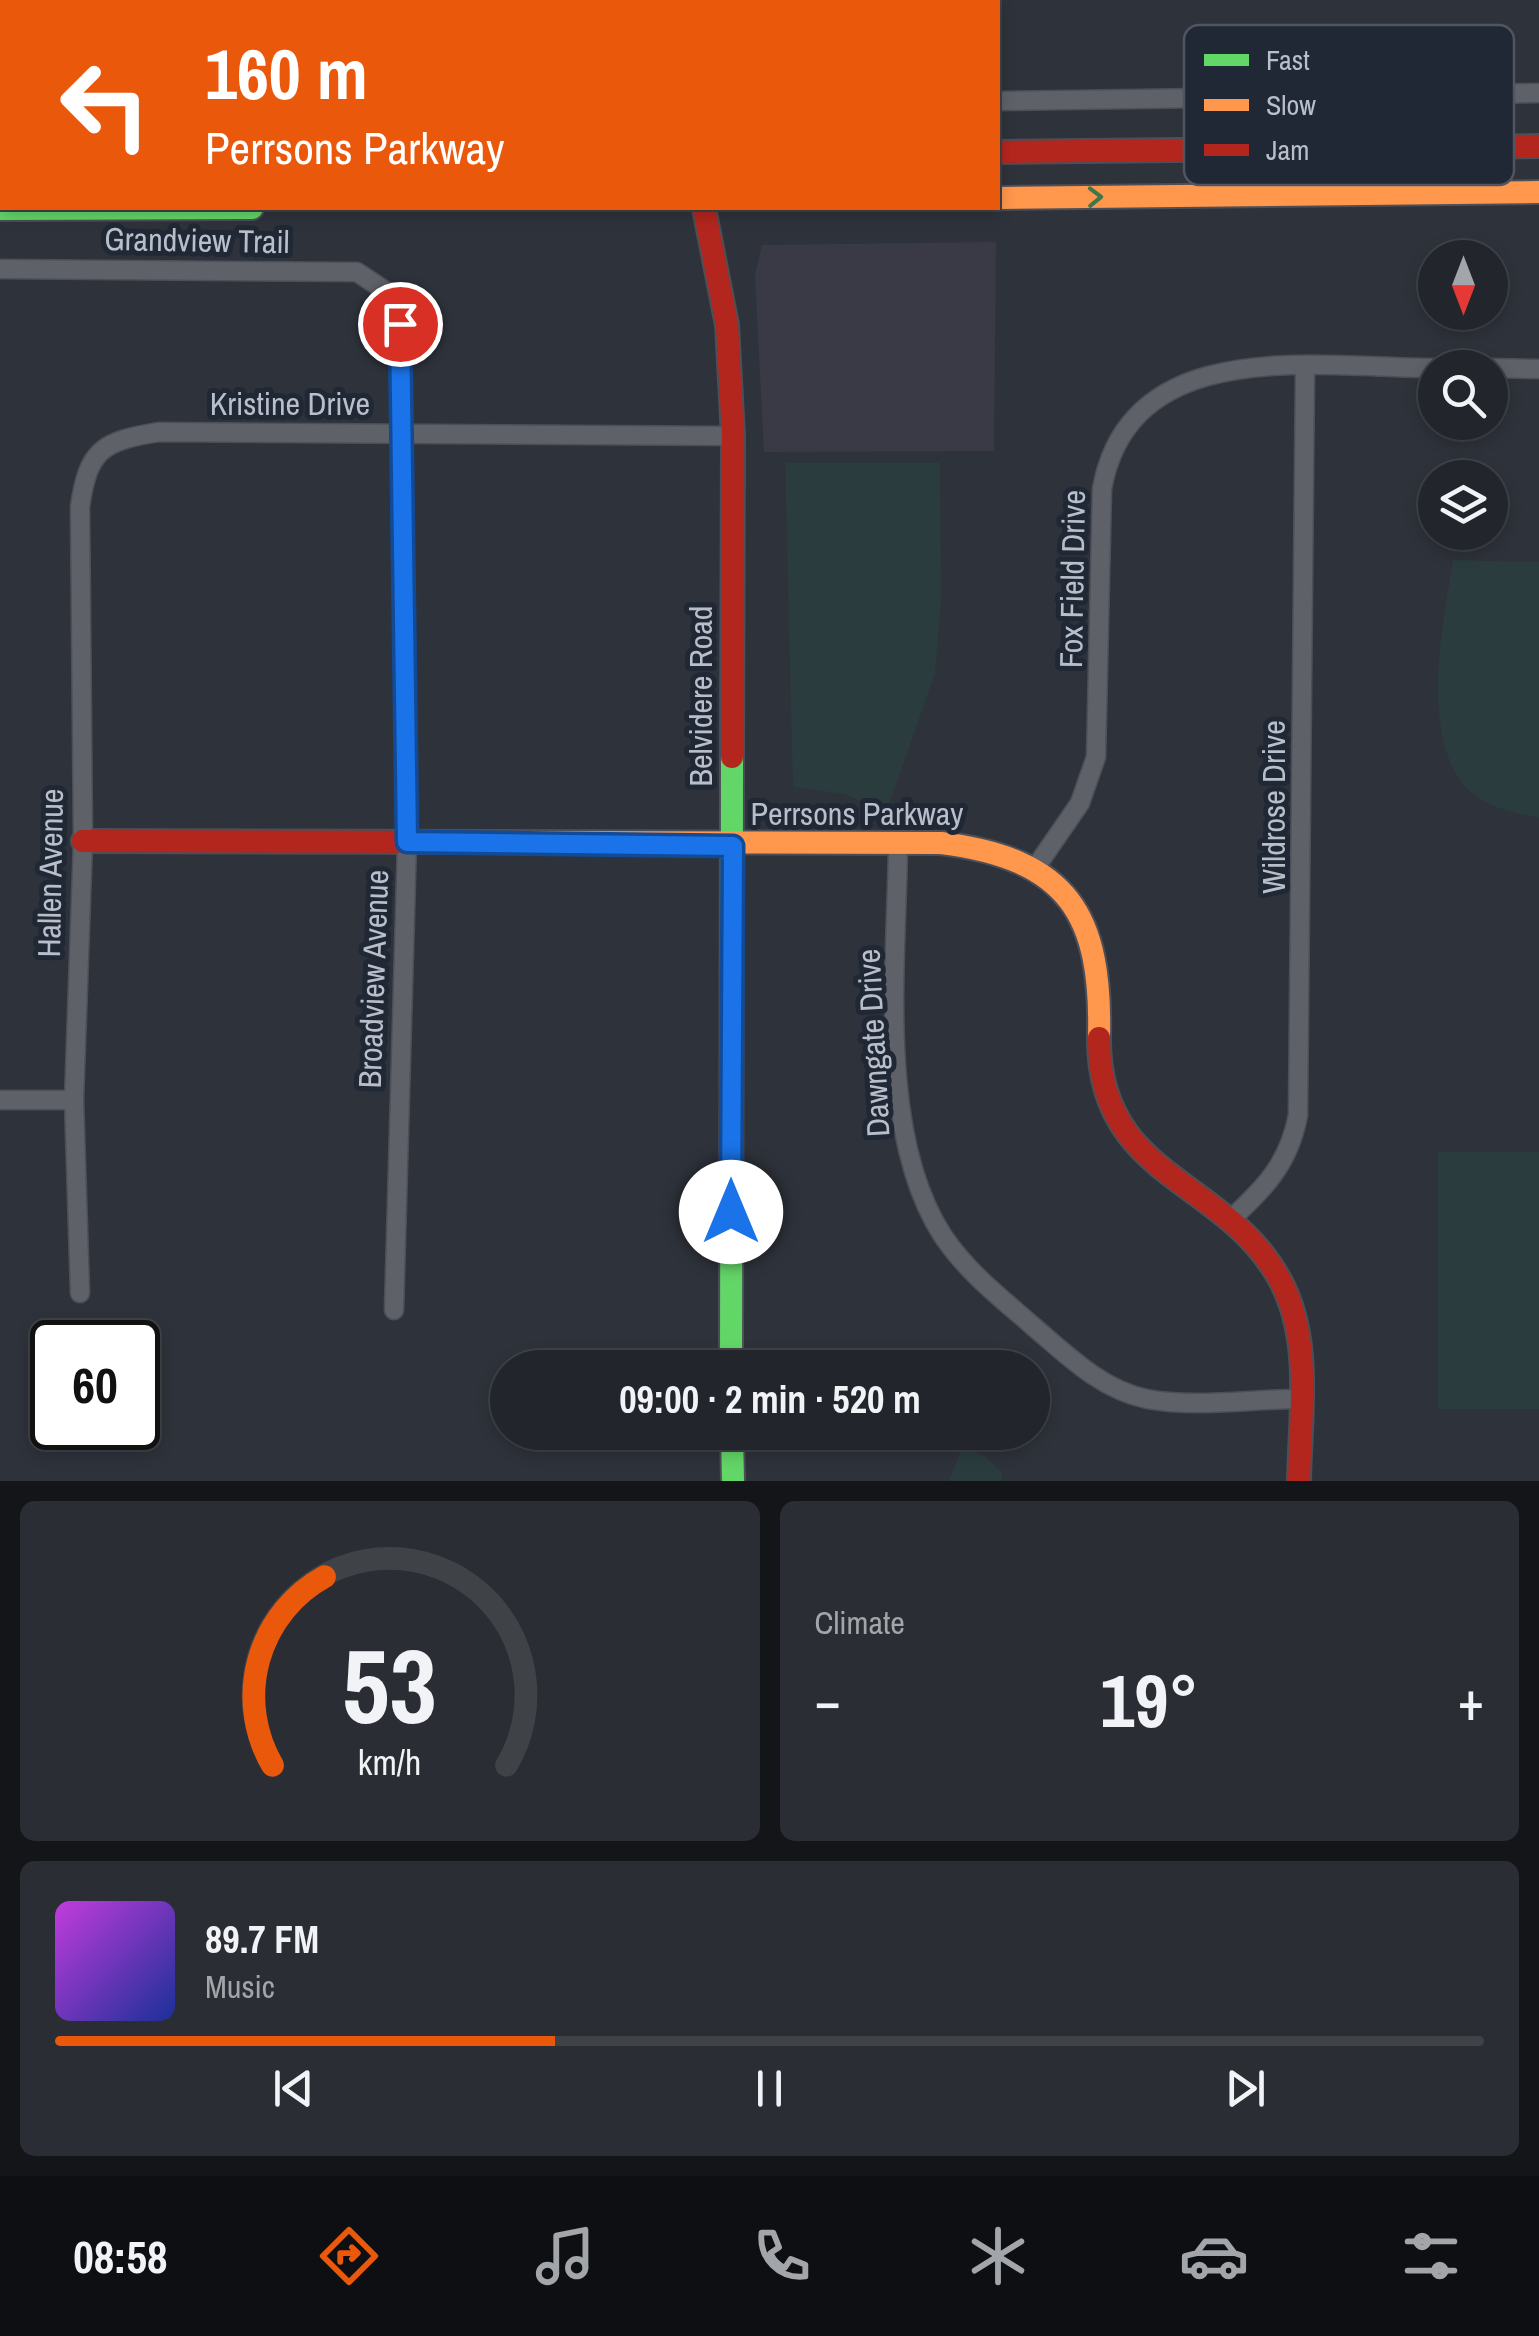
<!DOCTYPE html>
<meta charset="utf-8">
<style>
body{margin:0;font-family:"Archivo Narrow",sans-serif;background:#2a2e34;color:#f1f3f6;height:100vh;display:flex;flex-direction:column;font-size:38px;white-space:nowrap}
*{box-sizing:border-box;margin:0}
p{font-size:32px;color:#a2a5a9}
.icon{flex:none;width:55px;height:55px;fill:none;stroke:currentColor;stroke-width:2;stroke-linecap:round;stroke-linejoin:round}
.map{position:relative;height:1481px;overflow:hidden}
.drawer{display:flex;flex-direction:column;gap:20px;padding:20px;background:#131518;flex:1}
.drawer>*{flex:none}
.top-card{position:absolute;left:0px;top:0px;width:1000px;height:210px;box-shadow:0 5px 15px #0003,0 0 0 2px #3f4348;background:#ea580c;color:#fff;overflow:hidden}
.needle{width:65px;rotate:180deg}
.tools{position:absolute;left:1418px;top:240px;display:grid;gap:20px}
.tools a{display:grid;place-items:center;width:90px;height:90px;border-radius:50%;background:#22262c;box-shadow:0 5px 15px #0003,0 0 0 2px #3f4348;font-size:50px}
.speed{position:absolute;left:30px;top:1320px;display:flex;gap:20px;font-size:50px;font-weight:700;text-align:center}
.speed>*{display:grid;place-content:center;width:130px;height:130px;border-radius:50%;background:#22262c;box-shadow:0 5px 15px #0003,0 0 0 2px #3f4348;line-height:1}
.speed .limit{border:5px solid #111;border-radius:15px;background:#fff;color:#111}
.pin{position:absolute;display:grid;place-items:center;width:85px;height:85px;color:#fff;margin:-42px;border:5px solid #fff;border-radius:50%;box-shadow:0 2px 10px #0007}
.me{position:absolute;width:110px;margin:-55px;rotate:0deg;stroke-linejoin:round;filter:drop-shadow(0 0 8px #0008)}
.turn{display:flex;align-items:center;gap:35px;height:210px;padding:0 40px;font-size:45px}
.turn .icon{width:130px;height:130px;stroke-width:2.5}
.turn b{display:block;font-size:70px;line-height:85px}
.big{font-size:75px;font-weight:700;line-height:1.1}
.drawer .card{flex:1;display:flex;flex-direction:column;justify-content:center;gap:15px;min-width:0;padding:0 35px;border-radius:15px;background:#2a2e34}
.drawer .dial{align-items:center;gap:0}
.dial svg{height:260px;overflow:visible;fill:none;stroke:#3f4348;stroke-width:7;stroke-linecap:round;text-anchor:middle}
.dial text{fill:#f1f3f6;stroke:none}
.song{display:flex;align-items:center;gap:30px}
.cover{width:120px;height:120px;border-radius:15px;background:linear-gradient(135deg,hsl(290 70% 55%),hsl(230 70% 35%))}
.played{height:10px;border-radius:5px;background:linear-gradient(90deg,#ea580c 35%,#3f4348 35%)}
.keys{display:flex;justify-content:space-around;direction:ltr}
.heat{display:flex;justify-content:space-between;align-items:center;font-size:55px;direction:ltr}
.drawer .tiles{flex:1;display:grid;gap:20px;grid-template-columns:1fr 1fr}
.card:last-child{grid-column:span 2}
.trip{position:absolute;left:490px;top:1350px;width:560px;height:100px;border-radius:50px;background:#22262c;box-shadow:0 5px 15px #0003,0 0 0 2px #3f4348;font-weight:700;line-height:100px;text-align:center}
.tabs{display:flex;height:160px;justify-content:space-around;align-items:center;background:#0e0f12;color:#a2a5a9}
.tabs .icon{width:70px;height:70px}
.tabs .current{color:#ea580c}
.tabs b{font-size:45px;color:#f1f3f6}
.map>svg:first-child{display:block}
</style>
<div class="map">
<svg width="1539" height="1481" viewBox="0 0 1539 1481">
<rect width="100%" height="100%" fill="#2e323a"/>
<polygon fill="#3a3a46" points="996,242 994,451 764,452 755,276 762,245"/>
<g fill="#2b3c3f">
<polygon points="785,463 940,463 941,601 935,673 886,813 845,794 793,787"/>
<path d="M 1453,560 L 1539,562 L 1539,817 C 1513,814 1479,805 1462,783 C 1421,728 1443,622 1453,560 Z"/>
<rect x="1438" y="1152" width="101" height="257"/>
<polygon points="962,1447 985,1456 1003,1474 1000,1481 949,1481"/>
</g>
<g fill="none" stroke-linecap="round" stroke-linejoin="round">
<g stroke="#4c4f57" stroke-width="21">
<g id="street">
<polyline points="708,0 709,2"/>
<polyline points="998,101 1539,93"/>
<polyline points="0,269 357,272 387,292 400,324 407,842 394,1310"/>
<polyline points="1490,368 1539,369"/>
<path d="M 898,843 C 897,961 876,1134 943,1236 C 967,1272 1002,1299 1034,1327 C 1068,1356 1102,1390 1147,1399 C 1194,1408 1251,1399 1299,1399"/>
<path d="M 1036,867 L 1080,803 L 1096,757 L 1102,489 C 1130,333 1319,368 1435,368"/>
<polyline points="0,1100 74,1100"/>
<path d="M 1228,1222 C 1264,1189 1289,1164 1298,1115 L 1305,368"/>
<path d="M 80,1293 L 74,1100 L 83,841 L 80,507 C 88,449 103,441 159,432 L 733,436"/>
</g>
</g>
<g stroke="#4c4f57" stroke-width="26">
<g id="fast">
<polyline points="630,0 631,2"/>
<polyline points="0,162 2,162"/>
<polyline points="0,209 252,208"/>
<polyline points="731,1368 732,757"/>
<polyline points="732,1432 733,1481"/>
</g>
</g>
<g stroke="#4c4f57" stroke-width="26">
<g id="slow">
<polyline points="998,198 1539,192"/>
<path d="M 497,842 L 941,843 C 1069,859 1102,915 1099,1038"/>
</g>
</g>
<g stroke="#4c4f57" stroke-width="26">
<g id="jam">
<polyline points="660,0 661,2"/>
<polyline points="998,152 1539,146"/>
<polyline points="704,208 727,325 733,436 732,757"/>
<polyline points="83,841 497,842"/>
<path d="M 1099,1038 C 1098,1178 1223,1178 1279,1278 C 1313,1338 1300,1415 1299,1481"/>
</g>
</g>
<use href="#street" stroke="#5e6168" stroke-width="18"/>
<use href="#fast" stroke="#63d668" stroke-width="22"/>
<use href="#slow" stroke="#ff974d" stroke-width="22"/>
<use href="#jam" stroke="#b3261e" stroke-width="22"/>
</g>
<defs><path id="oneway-chevron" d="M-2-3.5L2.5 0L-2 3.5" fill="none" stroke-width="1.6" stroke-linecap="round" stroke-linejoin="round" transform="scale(2.5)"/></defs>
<use stroke="#3f764c" href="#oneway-chevron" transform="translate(1095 197) rotate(-1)"/>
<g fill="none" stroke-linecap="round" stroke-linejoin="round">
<g stroke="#114b97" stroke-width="25">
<polyline id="route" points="400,324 407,842 733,846 731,1212"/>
</g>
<use href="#route" stroke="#1a73e8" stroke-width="18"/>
</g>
<g text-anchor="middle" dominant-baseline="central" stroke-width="10" stroke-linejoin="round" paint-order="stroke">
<g font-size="32" fill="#b9bfca" stroke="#212835">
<text transform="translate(197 240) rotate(1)">Grandview Trail</text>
<text x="290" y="403">Kristine Drive</text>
<text transform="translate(1072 579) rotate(-89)">Fox Field Drive</text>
<text transform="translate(700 696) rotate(-90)">Belvidere Road</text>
<text transform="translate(1273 807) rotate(-90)">Wildrose Drive</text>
<text x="857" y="813">Perrsons Parkway</text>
<text transform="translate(50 873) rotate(-89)">Hallen Avenue</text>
<text transform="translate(373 979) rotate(-88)">Broadview Avenue</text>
<text transform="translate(873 1043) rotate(-93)">Dawngate Drive</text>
</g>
</g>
<rect x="1184" y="25" width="330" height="160" rx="15" fill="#212835" stroke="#4f5562" stroke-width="2.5"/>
<rect x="1204" y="54" width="45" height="12" fill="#63d668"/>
<rect x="1204" y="99" width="45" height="12" fill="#ff974d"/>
<rect x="1204" y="144" width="45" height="12" fill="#b3261e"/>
<g font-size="28" fill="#b9bfca">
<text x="1266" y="70">Fast</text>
<text x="1266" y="115">Slow</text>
<text x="1266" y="160">Jam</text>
</g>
</svg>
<div class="tools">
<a><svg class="needle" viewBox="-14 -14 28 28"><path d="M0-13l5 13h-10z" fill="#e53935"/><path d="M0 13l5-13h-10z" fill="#a2a5a9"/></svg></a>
<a><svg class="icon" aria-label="search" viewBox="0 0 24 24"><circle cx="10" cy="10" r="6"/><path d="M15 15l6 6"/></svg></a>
<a><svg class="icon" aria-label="layers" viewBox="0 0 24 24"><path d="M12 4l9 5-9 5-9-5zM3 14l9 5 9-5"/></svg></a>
</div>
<div class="speed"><div class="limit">60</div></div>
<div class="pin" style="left:400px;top:324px;background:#d93025"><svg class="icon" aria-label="arrive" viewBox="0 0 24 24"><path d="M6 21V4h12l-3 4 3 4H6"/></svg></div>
<svg class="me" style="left:731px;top:1212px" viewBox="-20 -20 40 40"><circle r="19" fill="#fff"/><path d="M0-13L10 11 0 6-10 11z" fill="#1a73e8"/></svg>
<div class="trip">09:00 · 2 min · 520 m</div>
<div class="top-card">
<div class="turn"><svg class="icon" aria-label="left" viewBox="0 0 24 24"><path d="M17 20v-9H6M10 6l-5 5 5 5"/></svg><div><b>160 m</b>Perrsons Parkway</div></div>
</div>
</div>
<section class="drawer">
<div class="tiles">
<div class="card dial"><svg viewBox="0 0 100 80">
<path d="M14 69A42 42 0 1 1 86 69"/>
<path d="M14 69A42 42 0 0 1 30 11" stroke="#ea580c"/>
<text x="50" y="56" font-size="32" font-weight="700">53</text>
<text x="50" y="72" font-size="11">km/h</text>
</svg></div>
<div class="card"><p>Climate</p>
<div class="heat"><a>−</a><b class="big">19°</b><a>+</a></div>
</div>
<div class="card">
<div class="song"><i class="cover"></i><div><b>89.7 FM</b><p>Music</p></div></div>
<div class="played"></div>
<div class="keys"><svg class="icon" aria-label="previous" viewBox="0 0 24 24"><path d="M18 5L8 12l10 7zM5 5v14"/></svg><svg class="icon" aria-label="pause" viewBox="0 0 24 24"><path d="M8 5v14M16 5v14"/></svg><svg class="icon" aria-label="next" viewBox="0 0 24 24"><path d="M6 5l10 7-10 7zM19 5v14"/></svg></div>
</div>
</div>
</section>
<nav class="tabs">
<b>08:58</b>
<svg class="icon current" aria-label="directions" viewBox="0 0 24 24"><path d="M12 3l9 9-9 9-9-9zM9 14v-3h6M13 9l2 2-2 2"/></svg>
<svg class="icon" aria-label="music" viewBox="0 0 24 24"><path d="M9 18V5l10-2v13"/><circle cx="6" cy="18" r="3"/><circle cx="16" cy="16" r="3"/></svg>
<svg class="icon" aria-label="phone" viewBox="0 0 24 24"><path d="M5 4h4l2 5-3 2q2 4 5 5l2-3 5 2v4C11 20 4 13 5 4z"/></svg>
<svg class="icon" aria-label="climate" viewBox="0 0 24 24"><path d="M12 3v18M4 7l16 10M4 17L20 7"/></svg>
<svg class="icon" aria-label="car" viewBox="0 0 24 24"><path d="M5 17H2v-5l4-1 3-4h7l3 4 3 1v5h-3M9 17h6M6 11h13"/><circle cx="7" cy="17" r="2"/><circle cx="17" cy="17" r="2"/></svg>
<svg class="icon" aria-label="filters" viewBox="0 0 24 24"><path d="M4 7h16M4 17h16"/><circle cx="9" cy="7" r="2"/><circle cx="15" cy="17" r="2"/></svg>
</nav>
